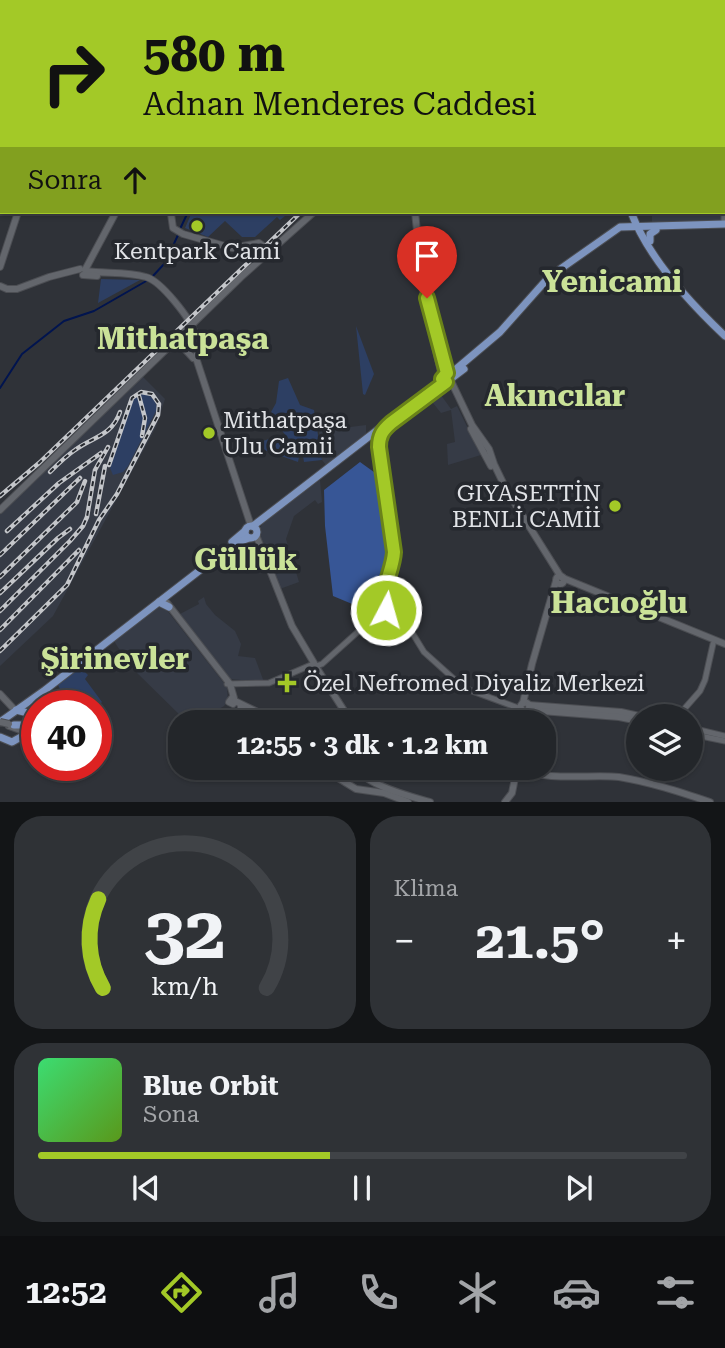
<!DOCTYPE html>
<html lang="tr">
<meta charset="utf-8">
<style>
body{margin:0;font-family:"Roboto Serif",serif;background:#2f3236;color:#f1f3f6;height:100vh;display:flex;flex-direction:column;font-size:26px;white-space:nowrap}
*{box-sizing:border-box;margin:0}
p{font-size:23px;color:#a3a5a8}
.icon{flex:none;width:38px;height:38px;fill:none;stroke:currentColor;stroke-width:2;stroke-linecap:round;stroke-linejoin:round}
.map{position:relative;height:802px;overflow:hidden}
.drawer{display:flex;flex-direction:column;gap:14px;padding:14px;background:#131517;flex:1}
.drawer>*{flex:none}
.banner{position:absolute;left:0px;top:0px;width:726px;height:214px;box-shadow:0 2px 5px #0004,0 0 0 2px #404347;background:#a3c927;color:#111;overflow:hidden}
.buttons{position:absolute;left:626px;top:704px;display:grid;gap:14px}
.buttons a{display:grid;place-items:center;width:77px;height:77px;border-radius:50%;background:#23262a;box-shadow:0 2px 5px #0004,0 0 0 2px #404347;font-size:35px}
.speed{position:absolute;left:21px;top:690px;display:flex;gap:14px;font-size:35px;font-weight:700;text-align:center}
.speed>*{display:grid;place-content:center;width:91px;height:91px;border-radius:50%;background:#23262a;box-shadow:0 2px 5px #0004,0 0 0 2px #404347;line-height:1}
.speed .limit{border:10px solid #d22;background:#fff;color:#111}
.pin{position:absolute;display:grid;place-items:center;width:60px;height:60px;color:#fff;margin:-72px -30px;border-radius:50% 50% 50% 0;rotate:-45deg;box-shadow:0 0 7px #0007}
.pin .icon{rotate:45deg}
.me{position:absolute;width:77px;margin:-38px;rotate:6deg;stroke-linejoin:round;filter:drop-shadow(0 0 5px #0008)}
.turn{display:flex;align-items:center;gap:24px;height:147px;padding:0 28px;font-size:32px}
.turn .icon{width:91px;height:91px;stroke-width:2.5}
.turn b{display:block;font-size:49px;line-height:60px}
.then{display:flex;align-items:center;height:66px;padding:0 28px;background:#0003;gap:14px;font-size:26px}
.big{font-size:52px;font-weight:700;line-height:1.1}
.drawer .card{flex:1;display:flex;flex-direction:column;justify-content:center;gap:10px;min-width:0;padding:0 24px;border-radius:28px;background:#2f3236}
.drawer .dial{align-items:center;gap:0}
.dial svg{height:182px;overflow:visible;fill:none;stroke:#404347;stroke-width:7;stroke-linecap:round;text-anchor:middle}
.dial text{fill:#f1f3f6;stroke:none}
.song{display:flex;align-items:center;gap:21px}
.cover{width:84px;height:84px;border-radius:10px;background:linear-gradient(135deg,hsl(140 70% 55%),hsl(90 70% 35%))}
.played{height:7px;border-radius:4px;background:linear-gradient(90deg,#a3c927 45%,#404347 45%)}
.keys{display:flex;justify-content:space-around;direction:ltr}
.heat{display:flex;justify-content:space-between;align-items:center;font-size:38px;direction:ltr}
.drawer .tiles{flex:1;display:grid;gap:14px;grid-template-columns:1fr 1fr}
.card:last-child{grid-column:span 2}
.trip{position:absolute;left:168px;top:710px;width:388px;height:70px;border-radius:28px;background:#23262a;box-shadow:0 2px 5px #0004,0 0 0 2px #404347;font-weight:700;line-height:70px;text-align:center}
.dock{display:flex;height:112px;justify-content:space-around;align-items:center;background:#0e0f11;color:#a3a5a8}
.dock .icon{width:49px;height:49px}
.dock .current{color:#a3c927}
.dock b{font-size:32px;color:#f1f3f6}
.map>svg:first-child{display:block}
</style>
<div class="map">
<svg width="725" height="802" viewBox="0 0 725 802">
<rect width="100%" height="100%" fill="#2f3238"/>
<g fill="#363b46">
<polygon points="725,212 725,223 652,224 652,214"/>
<polygon points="142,376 165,399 156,427 53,616 0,666 0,512"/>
<polygon points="438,391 451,409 457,406 481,455 448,465 447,444 455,442 451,410 441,413 429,398"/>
<polygon points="366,425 366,433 363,438 326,465 322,460 319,431"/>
<polygon points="320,480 322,502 318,504 315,500 294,516 286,539 299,582 277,590 262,550 258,530 265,521"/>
<polygon points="204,597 206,604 215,615 235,631 241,644 238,656 255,658 264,682 229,679 180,614 199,604 198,601"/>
<polygon points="162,604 227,687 228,701 224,706 196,723 188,723 130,666 114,641"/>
</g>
<g fill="#2d3f63">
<polygon points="192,212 290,212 280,220 277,217 255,237 242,237 225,221 208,237 185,228"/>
<polygon points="101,279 140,280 98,303"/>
<polygon points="356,326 374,374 365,395 363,394"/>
<polygon points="288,378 300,405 314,410 322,460 304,462 303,456 283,432 279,419 271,412 276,403 279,381"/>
<path d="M 141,393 C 150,395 156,399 157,409 L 128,466 L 123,472 L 113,475 L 110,468 L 129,408 L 132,399 Z"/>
<polygon points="281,435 299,457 298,462 264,450 260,452 257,443"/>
<polygon points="79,666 88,675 85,679 102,702 96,708 96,705 39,705 60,689 57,683"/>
</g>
<polygon fill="#375696" points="360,462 378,475 384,494 391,559 383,589 370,584 361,606 357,606 333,596 325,526 324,490"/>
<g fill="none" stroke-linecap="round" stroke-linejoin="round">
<g stroke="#01144f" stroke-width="2">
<polyline points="171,0 172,2"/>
<polyline points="180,229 188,212"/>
<polyline points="152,277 165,263 178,235"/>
<polyline points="0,388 22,354 64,321 94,311 148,280"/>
</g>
<polyline stroke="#4a4d52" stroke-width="7" stroke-dasharray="7 3.5" stroke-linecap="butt" points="437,384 455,370"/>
<g stroke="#4c4e53" stroke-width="7">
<g id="tertiary">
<polyline points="52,0 53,2"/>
<polyline points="556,2 556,0"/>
<polyline points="724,10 725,10"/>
<polyline points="724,224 724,212"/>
<polyline points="381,606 393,565 394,552 379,447 383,430"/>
<polyline points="386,609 408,626 424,652 464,688 521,709"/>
<polyline points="316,666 322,664 361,629 380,608"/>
<polyline points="227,684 269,683 311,665"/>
<polyline points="678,716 700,691 705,680 713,644"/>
<polyline points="691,728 725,736"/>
<polyline points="691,734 725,741"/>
</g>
</g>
<g stroke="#4c4e53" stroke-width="8">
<g id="secondary">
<polyline points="385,0 386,2"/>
<polyline points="646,0 647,2"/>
<polyline points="262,2 262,0"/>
<polyline points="0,67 2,67"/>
<polyline points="0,170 2,169"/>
<polyline points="415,212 424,298 442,376"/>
<polyline points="171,214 173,228 183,234 232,248 259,243 269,250"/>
<polyline points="0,267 18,212"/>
<polyline points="85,270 116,212"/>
<path d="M 86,271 C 105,274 126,271 146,277 C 161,281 191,319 195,334 C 198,343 196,352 197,361 L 251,526"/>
<polyline points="83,275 97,276"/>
<polyline points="0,286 7,289 17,289 49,277 80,269"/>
<polyline points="169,348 182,346 193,358"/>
<circle cx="447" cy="378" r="4.5"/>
<polyline points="451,381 472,425 489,449 494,464 507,491 561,577"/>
<polyline points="471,429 491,466"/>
<polyline points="0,510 241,277 314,212"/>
<polyline points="256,535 292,626 314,663"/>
<circle cx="560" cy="580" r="4"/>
<polyline points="563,578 725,644"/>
<polyline points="167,603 230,684 234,698"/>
<polyline points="316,667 352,723"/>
<polyline points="0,694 13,708"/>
<polygon points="232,698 235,701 233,704 229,702"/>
<polyline points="235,701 280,723"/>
<circle cx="525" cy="707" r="4.5"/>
<polyline points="523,703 532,664 556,581"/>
<polyline points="529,705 621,712 639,716"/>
<polyline points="241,707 260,723"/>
<polyline points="522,710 522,723"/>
<polyline points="528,710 619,717 639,721"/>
<polyline points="9,726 37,736"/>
<polyline points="322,768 356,789 384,793 408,802"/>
<polyline points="351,768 351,772 360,777"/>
<path d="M 357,768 C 365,785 412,797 430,802"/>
<path d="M 521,768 C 545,782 592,774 619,777 C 650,782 680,792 710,802"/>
<polyline points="505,802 512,793 517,768"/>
</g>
</g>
<g stroke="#4c4e53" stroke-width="9">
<g id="primary">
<path d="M 631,212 C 648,257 690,303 725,336"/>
<polyline points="650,241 650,234 656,230"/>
<polyline points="455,370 500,332 549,277 620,227 725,224"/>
<polyline points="452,378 464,369"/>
<polyline points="435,391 446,382"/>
<circle cx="251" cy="532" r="6"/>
<polyline points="253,526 437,384"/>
<polyline points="232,542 245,531"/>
<polyline points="159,602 169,607"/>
<polyline points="0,722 45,690 217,557 236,543 249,538"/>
<polyline points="14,725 24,725 29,721 28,713 16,710"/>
<polyline points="37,733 33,729 31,713 38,699"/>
<polyline points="0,737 12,742 28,733"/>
</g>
</g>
<use href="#tertiary" stroke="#63666c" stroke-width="5"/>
<use href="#secondary" stroke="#63666c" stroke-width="6"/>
<use href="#primary" stroke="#7d94bf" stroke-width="7"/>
<g stroke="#c4c6ca" stroke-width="4.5">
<g id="rail">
<polyline points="139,396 145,418 142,436"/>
<path d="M 50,472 C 58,464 66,456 75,450 C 92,437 112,436 120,412"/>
<polyline points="0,496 39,463 301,212"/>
<polyline points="96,514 105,466"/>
<polyline points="7,531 59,483 101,453"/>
<polyline points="0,555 80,478"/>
<polyline points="0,577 77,502 85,481"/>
<polyline points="0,593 58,538 70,529"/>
<polyline points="0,611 70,541 83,526 87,517 95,470 108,447"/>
<polyline points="0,630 79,550"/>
<polyline points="0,651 67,585 99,520 117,494 158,415 159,404 152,394 141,392 132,398 109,465"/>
</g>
</g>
<use href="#rail" stroke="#25282e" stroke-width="2" stroke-dasharray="5" stroke-linecap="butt"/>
<g stroke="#4c4e53" stroke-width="8" stroke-linecap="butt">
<polyline id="secondary-bridge" points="0,722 9,724"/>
</g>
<use href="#secondary-bridge" stroke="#63666c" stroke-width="6"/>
</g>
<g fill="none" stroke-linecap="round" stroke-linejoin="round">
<g stroke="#6a8319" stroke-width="18">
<path id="route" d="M 386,610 C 379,592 393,571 394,552 L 379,447 C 379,435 383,430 391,423 L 446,382 L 442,379 L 447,373 L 427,298"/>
</g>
<use href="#route" stroke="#a3c927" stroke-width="12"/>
</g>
<g fill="#a3c927" stroke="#25282e" stroke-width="2.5">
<circle cx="197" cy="226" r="7"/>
<circle cx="209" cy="433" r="7"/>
<circle cx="615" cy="506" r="7"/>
<path d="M283.5 672.5h7v7h7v7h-7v7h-7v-7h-7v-7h7z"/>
</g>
<g text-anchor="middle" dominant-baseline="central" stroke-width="7" stroke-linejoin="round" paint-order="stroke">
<g font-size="23" fill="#e1e3e7" stroke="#25282e" text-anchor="start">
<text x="197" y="251" text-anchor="middle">Kentpark Cami</text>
<text x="223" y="420">Mithatpaşa<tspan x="223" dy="26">Ulu Camii</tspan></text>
<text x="601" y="493" text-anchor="end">GIYASETTİN<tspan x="601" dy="26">BENLİ CAMİİ</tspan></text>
<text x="303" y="683">Özel Nefromed Diyaliz Merkezi</text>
</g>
<g font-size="30" font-weight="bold" fill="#cae298" stroke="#25282e">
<text x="612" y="281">Yenicami</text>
<text x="183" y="338">Mithatpaşa</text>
<text x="555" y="395">Akıncılar</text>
<text x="246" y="559">Güllük</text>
<text x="619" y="602">Hacıoğlu</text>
<text x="115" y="658">Şirinevler</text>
</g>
</g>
</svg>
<div class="buttons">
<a><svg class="icon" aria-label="layers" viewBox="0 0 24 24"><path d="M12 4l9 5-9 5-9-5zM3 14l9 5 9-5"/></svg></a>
</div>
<div class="speed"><div class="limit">40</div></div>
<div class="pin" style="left:427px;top:298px;background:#d93025"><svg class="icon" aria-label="arrive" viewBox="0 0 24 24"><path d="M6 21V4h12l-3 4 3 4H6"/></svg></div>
<svg class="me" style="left:386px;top:610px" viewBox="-20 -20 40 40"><circle r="17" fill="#a3c927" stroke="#fff" stroke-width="3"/><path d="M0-11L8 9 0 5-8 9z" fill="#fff"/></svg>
<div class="trip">12:55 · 3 dk · 1.2 km</div>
<div class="banner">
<div class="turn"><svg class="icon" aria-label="right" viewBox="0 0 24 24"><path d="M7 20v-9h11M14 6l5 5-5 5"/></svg><div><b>580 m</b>Adnan Menderes Caddesi</div></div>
<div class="then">Sonra<svg class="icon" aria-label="ahead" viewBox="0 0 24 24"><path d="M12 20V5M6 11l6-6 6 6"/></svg></div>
</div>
</div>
<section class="drawer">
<div class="tiles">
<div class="card dial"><svg viewBox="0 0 100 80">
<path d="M14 69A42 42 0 1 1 86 69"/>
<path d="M14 69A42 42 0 0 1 12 30" stroke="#a3c927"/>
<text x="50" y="56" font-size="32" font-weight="700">32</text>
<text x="50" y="72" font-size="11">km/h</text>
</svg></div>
<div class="card"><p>Klima</p>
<div class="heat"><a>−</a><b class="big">21.5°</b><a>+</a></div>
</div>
<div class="card">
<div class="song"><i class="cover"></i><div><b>Blue Orbit</b><p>Sona</p></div></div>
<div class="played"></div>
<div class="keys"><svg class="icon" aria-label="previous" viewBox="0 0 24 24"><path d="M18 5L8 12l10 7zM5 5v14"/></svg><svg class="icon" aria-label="pause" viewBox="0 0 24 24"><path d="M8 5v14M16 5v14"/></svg><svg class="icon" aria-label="next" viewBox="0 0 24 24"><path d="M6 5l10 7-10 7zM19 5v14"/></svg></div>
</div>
</div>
</section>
<nav class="dock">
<b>12:52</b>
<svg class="icon current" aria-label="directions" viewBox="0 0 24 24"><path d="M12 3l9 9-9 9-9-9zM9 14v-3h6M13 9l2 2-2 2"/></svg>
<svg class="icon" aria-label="music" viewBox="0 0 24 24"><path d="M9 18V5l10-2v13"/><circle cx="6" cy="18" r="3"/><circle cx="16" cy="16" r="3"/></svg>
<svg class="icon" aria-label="phone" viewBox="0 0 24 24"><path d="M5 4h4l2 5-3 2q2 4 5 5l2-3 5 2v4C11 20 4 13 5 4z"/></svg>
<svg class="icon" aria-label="climate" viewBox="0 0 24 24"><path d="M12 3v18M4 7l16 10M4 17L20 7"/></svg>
<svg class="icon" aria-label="car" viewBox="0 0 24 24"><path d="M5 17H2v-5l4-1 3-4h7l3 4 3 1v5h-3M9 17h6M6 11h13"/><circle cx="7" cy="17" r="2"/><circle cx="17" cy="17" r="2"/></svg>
<svg class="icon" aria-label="filters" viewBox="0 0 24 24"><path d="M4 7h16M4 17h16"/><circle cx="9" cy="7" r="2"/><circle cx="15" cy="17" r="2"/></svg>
</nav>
